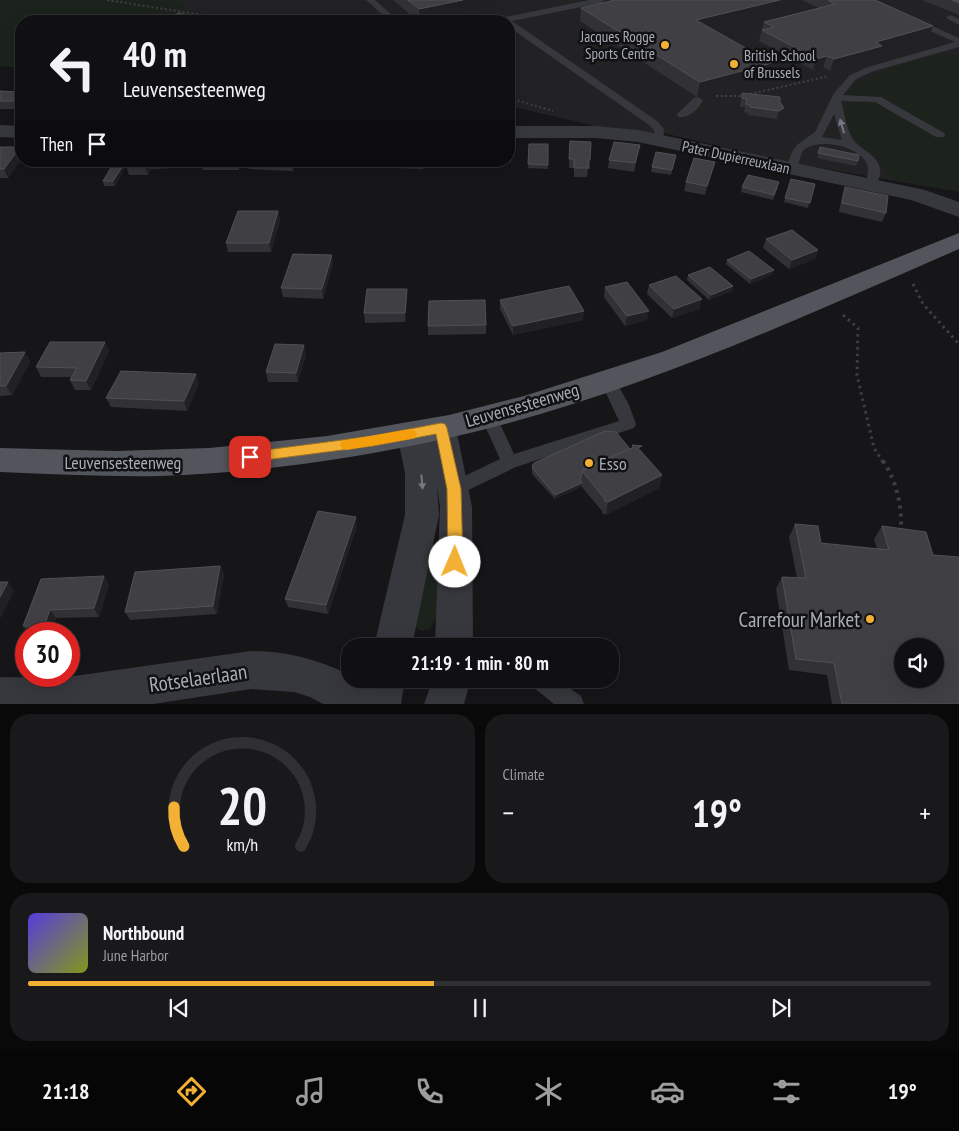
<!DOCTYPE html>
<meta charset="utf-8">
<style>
body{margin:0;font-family:"PT Sans Narrow",sans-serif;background:#19191b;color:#f1f3f6;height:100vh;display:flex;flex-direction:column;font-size:19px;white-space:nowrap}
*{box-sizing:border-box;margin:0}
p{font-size:16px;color:#9c9d9f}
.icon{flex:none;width:28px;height:28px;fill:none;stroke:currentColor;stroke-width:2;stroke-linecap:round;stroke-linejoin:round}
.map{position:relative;height:704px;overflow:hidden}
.panel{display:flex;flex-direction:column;gap:10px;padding:10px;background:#09090a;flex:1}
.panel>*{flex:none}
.hud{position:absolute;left:15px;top:15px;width:500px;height:152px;border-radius:20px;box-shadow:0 5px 20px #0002,0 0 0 1px #303032;background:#101012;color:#f1f3f6;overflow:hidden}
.tools{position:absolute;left:894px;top:638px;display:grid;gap:10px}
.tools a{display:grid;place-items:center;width:50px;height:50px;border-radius:50%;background:#101012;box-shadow:0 5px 20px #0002,0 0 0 1px #303032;font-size:25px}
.speed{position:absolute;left:15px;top:622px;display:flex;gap:10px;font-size:25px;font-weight:700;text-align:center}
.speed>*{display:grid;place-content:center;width:65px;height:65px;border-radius:50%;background:#101012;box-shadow:0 5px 20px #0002,0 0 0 1px #303032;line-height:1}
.speed .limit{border:8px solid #d22;background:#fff;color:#111}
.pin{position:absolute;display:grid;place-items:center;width:42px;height:42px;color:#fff;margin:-21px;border-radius:10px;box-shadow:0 2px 8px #0006}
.me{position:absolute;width:55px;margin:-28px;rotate:1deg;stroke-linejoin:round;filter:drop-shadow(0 0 4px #0008)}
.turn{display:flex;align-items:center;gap:18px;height:105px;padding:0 25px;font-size:22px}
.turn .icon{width:65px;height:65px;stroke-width:2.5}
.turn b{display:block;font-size:35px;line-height:42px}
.then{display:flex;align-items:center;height:48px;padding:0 25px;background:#0003;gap:10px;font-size:19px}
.big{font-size:38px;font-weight:700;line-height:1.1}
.panel .widget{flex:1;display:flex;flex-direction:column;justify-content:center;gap:8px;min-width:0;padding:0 18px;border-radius:20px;background:#19191b}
.panel .dial{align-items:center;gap:0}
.dial svg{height:130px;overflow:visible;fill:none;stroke:#303032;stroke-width:7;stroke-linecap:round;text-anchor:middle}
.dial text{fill:#f1f3f6;stroke:none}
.song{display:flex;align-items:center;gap:15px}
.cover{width:60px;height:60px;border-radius:8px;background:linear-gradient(135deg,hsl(250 70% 55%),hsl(70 70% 35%))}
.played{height:5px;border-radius:2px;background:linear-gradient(90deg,#f2b134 45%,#303032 45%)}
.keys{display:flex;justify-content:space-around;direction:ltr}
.heat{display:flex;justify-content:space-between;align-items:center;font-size:28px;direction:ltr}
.panel .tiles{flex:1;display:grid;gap:10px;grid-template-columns:1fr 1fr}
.widget:last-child{grid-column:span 2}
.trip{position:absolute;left:341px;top:638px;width:278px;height:50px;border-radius:20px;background:#101012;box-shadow:0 5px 20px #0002,0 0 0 1px #303032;font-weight:700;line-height:50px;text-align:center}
.menu{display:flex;height:80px;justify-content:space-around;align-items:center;background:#060607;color:#9c9d9f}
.menu .icon{width:35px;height:35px}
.menu .active{color:#f2b134}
.menu b{font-size:22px;color:#f1f3f6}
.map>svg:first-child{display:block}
</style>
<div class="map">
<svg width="959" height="704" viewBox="0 0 959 704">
<rect width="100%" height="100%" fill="#161618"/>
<polygon fill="#222225" points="175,0 959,0 959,192 781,161 659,132 638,136 509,106 509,21 201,21"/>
<g fill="#1c231d">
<polygon points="0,0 175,0 201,21 21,21 21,68 0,66"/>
<path d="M 946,53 L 959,57 L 959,192 L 888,178 C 882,155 867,154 854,138 C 849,132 847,124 846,117 C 845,109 844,101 848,94 C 862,70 920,60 946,53 Z"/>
<path d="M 440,543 C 441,565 443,612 430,629 L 421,631 L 413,624 L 432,544 Z"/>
</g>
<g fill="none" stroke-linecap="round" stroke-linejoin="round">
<g stroke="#3d3f44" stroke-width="2" stroke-dasharray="2 2.5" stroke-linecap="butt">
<polyline points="107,0 241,21"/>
<polyline points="750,94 829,76"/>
<polyline points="716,96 744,96"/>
<polyline points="509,98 553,111"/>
</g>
<g stroke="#3d3f44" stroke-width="3" stroke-dasharray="2.5 4" stroke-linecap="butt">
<polyline points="913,284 923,304 959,344"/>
<polyline points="843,315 858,328 857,375 874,448 883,462"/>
</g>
<path stroke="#3d3f44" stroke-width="4" stroke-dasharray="3 5" stroke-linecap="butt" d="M 883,461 C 896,480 902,504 901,528 L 898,531"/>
<g fill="#37383d" fill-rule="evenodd">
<polygon points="366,0 375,0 393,16 386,18"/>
<polygon points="589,0 605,0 601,3 512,21 657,121 664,129 663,142 655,142 654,130 649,125 509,27 509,21 482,21 486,18 505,17"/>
<polygon points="950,15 959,19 959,25 946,18"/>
<path d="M 915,18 L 959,38 L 959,47 L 874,71 L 856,79 L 843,95 L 881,97 L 944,133 L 945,135 L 944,137 L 936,137 L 875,102 L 841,101 C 844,112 846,126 851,136 C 860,154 893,156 875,188 L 871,189 L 865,185 C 867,178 870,169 866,162 C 857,146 820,138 805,149 C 799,154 800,164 796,170 L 788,170 L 787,165 L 792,152 L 797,145 L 815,132 L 834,93 L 850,75 L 868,67 L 955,42 L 912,23 L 911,21 ZM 834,114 L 842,140 L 822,137 Z"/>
<path d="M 698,97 L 703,100 C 699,109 688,119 678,117 L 677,115 L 678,113 L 694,98 Z"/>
<polygon points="608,374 613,376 629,405 636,424 634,428 516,467 460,494 454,496 448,494 445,489 448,484 500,459 481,417 483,413 489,411 495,413 514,454 619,421 600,380 603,376"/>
<polygon points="528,679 556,679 581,696 584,704 554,704 532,686"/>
</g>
<g fill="#37383d" fill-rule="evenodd">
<polygon points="0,125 21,126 21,138 0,137"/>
<polygon points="509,126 595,126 638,130 925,190 959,202 959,217 911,200 638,142 595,138 509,138"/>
<polygon points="441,417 452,420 456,428 472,507 473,646 435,646 440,507 437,487 439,515 412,646 374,646 405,515 405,473 397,434 401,426 412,422 423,426 427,434 426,428 430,420"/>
<path d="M 251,651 C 286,651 316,659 348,674 L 350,679 L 356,679 L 365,685 L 367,679 L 405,679 L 401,704 L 323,704 L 310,697 L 294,692 L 251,689 L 153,704 L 0,704 L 0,677 L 60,678 Z"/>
<polygon points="433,679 471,679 464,704 424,704"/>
</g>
<path fill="#53555c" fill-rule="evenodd" d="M 959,233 L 959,249 C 793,321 625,399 448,438 C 354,459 257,473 160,476 C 107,477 53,474 0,472 L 0,448 L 116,451 L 209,448 L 327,436 L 449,415 L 524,396 L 662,352 Z"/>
</g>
<g fill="#323236">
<polygon points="393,0 525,0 426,21 418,21"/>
<polygon points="802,0 875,0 933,26 929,37 881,51 879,57 830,71 823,67 813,70 759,41 764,22 819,8"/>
<polygon points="922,0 959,0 959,15"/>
<polygon points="581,8 776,13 712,29 768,77 697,97 580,21"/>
<polygon points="171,18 205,18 205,21 172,21"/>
<polygon points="0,91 21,92 21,111 20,109 0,109"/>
<polygon points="742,93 780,102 784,108 782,116 777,119 748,115 748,113 744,112 745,107 740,107"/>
<polygon points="570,141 590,160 590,169 588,169 587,177 574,177 574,168 569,168"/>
<polygon points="529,144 548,144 548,169 528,168"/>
<polygon points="640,145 634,172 608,168 609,160"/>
<polygon points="0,147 20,147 21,150 21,159 8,178 0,178"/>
<polygon points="509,147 512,147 511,162 481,161 509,161"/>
<polygon points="820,147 858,161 856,166 817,158"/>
<polygon points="676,155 671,175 651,172 652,167"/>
<polygon points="41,161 96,161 92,168 41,168 39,164"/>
<polygon points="129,161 179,161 175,168 151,169 148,175 129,175 126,166"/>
<polygon points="200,161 241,161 239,170 203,170"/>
<polygon points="248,161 297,161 293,171 249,169"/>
<polygon points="325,161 354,161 353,166 325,165"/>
<polygon points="365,161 392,161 391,165 365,165"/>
<polygon points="397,161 424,161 423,169 397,168"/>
<polygon points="438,161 473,161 473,167 438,168"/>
<polygon points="715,162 705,195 684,191 686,182"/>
<polygon points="125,168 115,186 104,186 103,181"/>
<polygon points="791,179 815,184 808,208 784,202"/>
<polygon points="742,187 778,187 773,200 741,192"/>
<polygon points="845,187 886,213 882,222 839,212 842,196"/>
<polygon points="278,211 280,220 271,252 228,252 226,243"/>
<polygon points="766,239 818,250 815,259 789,269 763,248"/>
<polygon points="727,260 774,270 772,275 750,284 726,264"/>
<polygon points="333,264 323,299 283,297 281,288"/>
<polygon points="688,275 733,286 732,291 709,300 687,280"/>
<polygon points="649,285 702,299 699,309 672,318 647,294"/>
<polygon points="605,287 647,320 625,326 604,297"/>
<polygon points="407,289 407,298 405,322 365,323 364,313"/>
<polygon points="500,300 583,320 513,335 500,309"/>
<polygon points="486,325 486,334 428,335 428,326"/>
<polygon points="105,342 109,351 91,390 75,390 70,380 72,377 41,377 36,367"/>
<polygon points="25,352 30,362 12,395 0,396 0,353"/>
<polygon points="306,354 298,382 268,382 266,372"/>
<polygon points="199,383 187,411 111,407 106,398"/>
<polygon points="632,445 641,451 662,475 659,488 606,515 602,513 602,511 581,486 581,487 555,499 532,474 532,466 630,449 632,448"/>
<polygon points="795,524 821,543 877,549 874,539 882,526 959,704 832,704 827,675 789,670 776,589 782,577 797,578 789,537"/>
<polygon points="357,526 328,614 288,607 285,599"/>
<polygon points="220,566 224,575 217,614 130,620 125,612"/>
<polygon points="104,576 109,585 99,617 56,618 50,634 29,634 23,626"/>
</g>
<g fill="#212124">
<polygon points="463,0 525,0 426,21 420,21 419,9"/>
<polygon points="780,0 776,13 694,34 696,20"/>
<polygon points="205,18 205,21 199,21"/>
<polygon points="933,26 929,37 881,51 879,57 830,71 834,59 876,42"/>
<polygon points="827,56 823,67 813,70 816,59"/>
<polygon points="772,63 768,77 697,97 700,82"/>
<polygon points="784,108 782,116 777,119 779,111"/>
<polygon points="20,147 21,150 21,159 8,178 4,169"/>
<polygon points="92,161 96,161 92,168 91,163"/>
<polygon points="148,161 149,161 151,169 148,175 145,166"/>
<polygon points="173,161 179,161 175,168"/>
<polygon points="237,161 241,161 239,170"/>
<polygon points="292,161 297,161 293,171 291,163"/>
<polygon points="715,162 713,170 705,195 707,186"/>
<polygon points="124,164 125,168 115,186 113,181"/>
<polygon points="278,211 280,220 271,252 269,243"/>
<polygon points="818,250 815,259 789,269 792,260"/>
<polygon points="332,255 333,264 323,299 322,289"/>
<polygon points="774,270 772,275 750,284 751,279"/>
<polygon points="733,286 732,291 709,300 711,295"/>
<polygon points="407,289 407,298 405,322 405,313"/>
<polygon points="702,299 699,309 672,318 674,309"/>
<polygon points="584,311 583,320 513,335 513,326"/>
<polygon points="649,311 647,320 625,326 627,316"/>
<polygon points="105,342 109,351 91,390 86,381"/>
<polygon points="304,345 306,354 298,382 296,373"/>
<polygon points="25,352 30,362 12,395 6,386"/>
<polygon points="196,374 199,383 187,411 184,401"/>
<polygon points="662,475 659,488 606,515 608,502"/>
<polygon points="582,483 581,487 555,499 555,495"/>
<polygon points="356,517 357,526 328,614 326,605"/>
<polygon points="220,566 224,575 217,614 213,606"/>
<polygon points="104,576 109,585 99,617 94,608"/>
<polygon points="8,582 14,591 0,619 0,597"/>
<polygon points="50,610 56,618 50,634 49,634 44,626"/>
</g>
<g fill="#3f3f44" stroke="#4f5156" fill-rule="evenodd">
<polygon points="408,0 463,0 419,9"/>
<polygon points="615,0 780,0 696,20 772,63 700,82 581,8"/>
<polygon points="828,0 875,0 933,26 876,42 882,46 834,59 827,56 816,59 762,30 774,27 764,22 835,4"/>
<polygon points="952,0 959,0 959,3"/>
<polygon points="178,13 205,18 199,21 183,21 171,18"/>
<polygon points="0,91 21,92 21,103 18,102 19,101 0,101"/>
<polygon points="742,93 780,97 780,102 784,108 779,111 750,107 750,105 746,104 747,99 742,98"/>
<polygon points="570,141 591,142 590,160 588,160 588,168 574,168 574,159 569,159"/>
<polygon points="614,142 640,145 635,163 609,160"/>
<polygon points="529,144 548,144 548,165 528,164"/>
<polygon points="0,147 20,147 4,169 0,169"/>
<polygon points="509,147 512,147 511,158 509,158"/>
<polygon points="820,147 859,155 858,161 818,153"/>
<polygon points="656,152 676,155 672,170 652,167"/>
<polygon points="694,158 715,162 707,186 686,182"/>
<polygon points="41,161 92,161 91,163 39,164"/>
<polygon points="129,161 148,161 145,166 126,166"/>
<polygon points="259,161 292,161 291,163"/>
<polygon points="397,161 423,161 422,164 397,164"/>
<polygon points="113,164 124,164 113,181 103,181"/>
<polygon points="748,175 779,182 774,195 742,187"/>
<polygon points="791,179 815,184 810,203 785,198"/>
<polygon points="845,187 888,196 886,213 842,203"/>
<polygon points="238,211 278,211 269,243 226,243"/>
<polygon points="792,230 818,250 792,260 766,239"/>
<polygon points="749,251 774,270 751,279 727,260"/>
<polygon points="293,254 332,255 322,289 281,288"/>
<polygon points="710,267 733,286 711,295 688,275"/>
<polygon points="676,276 702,299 674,309 649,285"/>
<polygon points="627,282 649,311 627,316 605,287"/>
<polygon points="569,286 584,311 513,326 500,300"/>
<polygon points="367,289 407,289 405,313 364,313"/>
<polygon points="485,300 486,325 428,326 429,301"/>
<polygon points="50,342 105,342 86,381 70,380 77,368 36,367"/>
<polygon points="275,344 304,345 296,373 266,372"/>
<polygon points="25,352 6,386 0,386 0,353"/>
<polygon points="121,371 196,374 184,401 106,398"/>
<polygon points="605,431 616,432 630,449 583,470 580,480 582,483 555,495 533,469 532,466 534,463"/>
<polygon points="632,445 642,446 638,448 662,475 608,502 604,500 605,499 582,471 583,470 634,447"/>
<polygon points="318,511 356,517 326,605 285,599"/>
<path d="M 795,524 L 818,526 L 821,543 L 889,550 L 882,526 L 926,532 L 933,555 L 959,557 L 959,704 L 842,704 L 834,663 L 796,659 L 782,577 L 806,578 ZM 902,646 L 935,646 L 935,679 L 902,679 Z"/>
<polygon points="220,566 213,606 125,612 135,572"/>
<polygon points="104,576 94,608 50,610 44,626 23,626 41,579"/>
<polygon points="0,582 8,582 0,597"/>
</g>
<defs><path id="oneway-solid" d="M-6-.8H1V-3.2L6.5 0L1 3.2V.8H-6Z" transform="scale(1.25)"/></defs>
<g fill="#757881">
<use href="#oneway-solid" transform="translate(842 126) rotate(-106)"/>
<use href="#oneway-solid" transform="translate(422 482) rotate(85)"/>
</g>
<polygon fill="#f2b134" stroke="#9d7322" points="441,423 445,424 447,428 461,489 463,562 460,566 455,568 450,566 448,562 447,489 436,434 373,446 250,462 245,461 244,457 245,453 250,452 373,436"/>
<polygon fill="#f59e0b" points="411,429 415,431 417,434 415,438 411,439 346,450 342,448 340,445 342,441 346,440"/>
<g fill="#f2b134" stroke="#111113" stroke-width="2">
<circle cx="665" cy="45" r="5"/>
<circle cx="734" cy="64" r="5"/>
<circle cx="589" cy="463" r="5"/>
<circle cx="870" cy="619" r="5"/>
</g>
<g text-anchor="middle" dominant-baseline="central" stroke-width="5" stroke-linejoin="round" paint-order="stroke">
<g font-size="15" fill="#a8adb8" stroke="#111113" text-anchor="end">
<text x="655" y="36">Jacques Rogge<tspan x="655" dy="17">Sports Centre</tspan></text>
<text x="744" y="55" text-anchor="start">British School<tspan x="744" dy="17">of Brussels</tspan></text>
</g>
<g font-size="15" fill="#a8adb8" stroke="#111113">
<text transform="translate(736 157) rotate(12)">Pater Dupierreuxlaan</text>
</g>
<g font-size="18" fill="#a8adb8" stroke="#111113">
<text transform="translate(522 405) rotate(-16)">Leuvensesteenweg</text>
<text x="123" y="462">Leuvensesteenweg</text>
</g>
<g font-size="18" fill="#a8adb8" stroke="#111113" text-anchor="start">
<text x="599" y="463">Esso</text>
</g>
<g font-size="21" fill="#a8adb8" stroke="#111113" text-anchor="end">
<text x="860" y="619">Carrefour Market</text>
</g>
<g font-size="21" fill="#a8adb8" stroke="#111113">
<text transform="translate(198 678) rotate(-8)">Rotselaerlaan</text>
</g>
</g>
</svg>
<div class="tools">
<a><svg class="icon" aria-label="sound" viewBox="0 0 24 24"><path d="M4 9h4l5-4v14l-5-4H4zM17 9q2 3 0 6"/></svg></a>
</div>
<div class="speed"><div class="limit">30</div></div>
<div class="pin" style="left:250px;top:457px;background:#d93025"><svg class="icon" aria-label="arrive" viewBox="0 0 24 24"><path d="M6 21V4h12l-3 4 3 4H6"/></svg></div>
<svg class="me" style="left:455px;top:562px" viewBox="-20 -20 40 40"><circle r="19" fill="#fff"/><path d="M0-13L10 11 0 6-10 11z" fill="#f2b134"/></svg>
<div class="trip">21:19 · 1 min · 80 m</div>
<div class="hud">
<div class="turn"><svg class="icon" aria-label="left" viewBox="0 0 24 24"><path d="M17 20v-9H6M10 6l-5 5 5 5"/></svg><div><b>40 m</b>Leuvensesteenweg</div></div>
<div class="then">Then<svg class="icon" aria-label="arrive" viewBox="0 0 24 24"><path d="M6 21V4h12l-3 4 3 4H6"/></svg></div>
</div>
</div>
<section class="panel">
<div class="tiles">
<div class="widget dial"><svg viewBox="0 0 100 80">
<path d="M14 69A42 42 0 1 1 86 69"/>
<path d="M14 69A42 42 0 0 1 8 45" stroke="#f2b134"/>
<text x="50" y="56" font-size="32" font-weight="700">20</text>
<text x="50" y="72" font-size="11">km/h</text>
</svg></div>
<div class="widget"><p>Climate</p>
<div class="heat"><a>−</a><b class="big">19°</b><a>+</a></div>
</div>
<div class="widget">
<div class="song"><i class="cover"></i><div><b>Northbound</b><p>June Harbor</p></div></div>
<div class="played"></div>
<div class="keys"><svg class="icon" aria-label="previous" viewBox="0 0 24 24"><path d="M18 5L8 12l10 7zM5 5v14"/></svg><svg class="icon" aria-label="pause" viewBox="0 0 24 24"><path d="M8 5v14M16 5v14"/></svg><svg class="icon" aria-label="next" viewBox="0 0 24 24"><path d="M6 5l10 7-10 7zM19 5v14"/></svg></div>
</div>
</div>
</section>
<nav class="menu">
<b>21:18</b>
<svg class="icon active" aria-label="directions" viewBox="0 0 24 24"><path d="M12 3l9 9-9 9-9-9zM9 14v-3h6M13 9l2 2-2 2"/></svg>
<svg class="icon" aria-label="music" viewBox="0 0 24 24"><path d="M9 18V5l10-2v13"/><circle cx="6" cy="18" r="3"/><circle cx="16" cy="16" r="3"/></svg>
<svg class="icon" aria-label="phone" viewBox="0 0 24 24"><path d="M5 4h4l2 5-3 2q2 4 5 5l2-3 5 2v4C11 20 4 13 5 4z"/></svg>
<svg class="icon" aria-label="climate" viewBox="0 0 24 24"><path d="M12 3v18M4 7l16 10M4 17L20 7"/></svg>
<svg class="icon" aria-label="car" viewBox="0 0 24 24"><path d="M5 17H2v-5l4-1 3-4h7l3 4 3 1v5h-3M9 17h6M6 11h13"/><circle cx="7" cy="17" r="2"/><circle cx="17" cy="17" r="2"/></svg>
<svg class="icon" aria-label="filters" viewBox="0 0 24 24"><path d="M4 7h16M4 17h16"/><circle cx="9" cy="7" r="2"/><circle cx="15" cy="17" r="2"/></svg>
<b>19°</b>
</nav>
